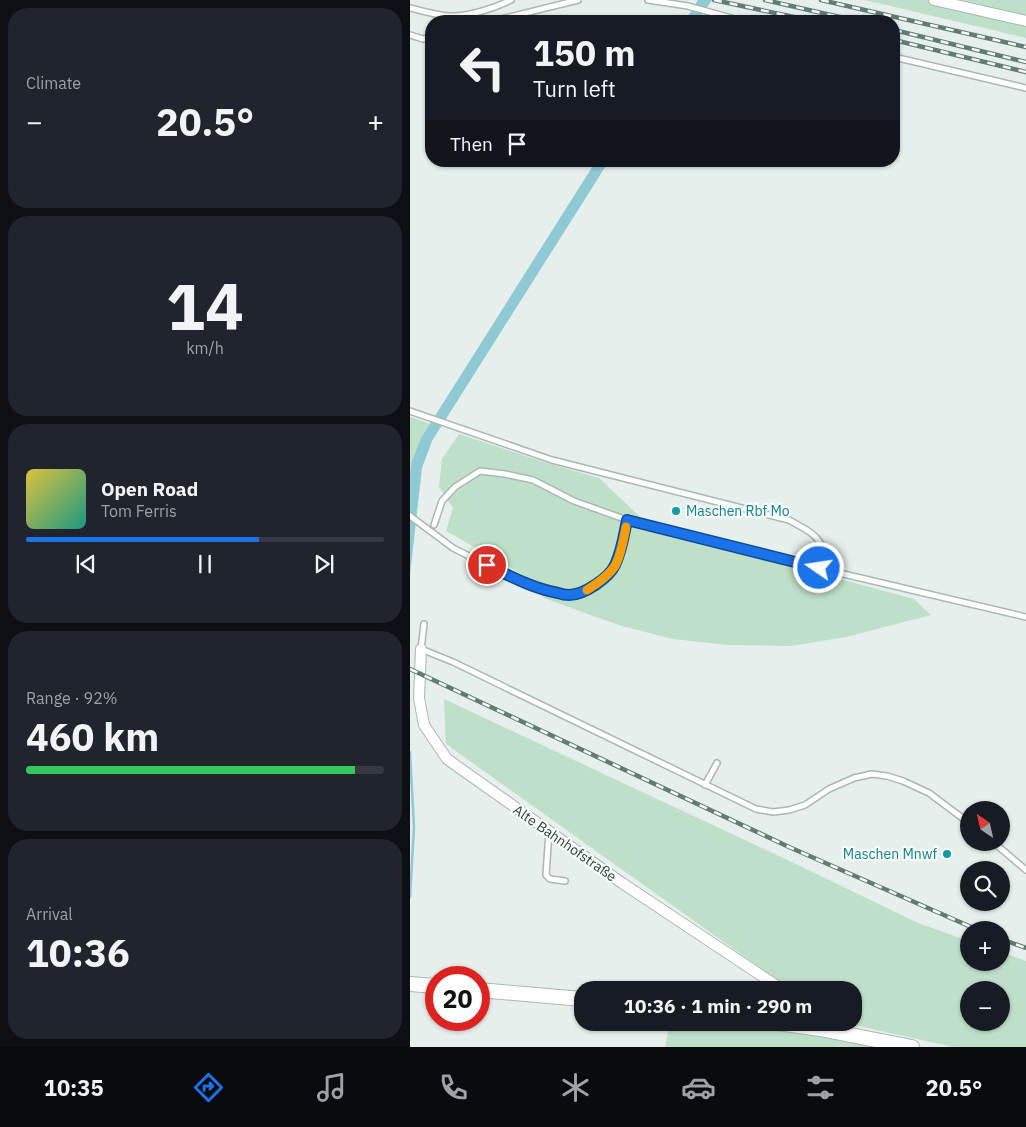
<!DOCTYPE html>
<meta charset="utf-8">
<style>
body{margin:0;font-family:"IBM Plex Sans",sans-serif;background:#20242c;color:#f1f3f6;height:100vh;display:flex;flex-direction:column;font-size:19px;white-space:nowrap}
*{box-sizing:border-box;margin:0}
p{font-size:16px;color:#9ea1a6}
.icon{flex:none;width:28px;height:28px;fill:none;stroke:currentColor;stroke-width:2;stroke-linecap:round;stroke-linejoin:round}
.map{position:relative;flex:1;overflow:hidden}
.panel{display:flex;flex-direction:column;gap:8px;padding:8px;background:#0d0f14;width:410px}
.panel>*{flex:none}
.top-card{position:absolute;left:15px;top:15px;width:475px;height:152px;border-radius:20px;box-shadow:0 1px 4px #0004;background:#171b24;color:#f1f3f6;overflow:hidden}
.needle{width:32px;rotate:326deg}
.controls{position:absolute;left:550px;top:801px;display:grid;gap:10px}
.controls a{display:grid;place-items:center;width:50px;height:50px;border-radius:50%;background:#171b24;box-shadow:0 1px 4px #0004;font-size:25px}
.speed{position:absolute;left:15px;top:966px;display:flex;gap:10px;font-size:25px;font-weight:700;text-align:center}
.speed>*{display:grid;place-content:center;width:65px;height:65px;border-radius:50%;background:#171b24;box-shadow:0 1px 4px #0004;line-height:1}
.speed .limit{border:8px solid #d22;background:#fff;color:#111}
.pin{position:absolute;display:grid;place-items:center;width:42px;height:42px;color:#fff;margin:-21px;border:2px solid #fff;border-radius:50%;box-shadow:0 1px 5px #0007}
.me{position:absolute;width:55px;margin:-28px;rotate:283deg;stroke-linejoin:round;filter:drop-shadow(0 0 4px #0008)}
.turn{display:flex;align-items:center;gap:18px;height:105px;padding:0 25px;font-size:22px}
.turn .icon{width:65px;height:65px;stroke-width:2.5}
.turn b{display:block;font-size:35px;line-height:42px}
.then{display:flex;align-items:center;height:48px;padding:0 25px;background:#0003;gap:10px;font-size:19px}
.big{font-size:38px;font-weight:700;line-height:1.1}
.panel .tile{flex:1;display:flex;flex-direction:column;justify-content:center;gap:8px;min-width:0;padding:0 18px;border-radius:20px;background:#20242c}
.panel .dial{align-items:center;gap:0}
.dial b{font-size:65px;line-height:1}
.song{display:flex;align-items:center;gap:15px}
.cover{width:60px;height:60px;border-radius:8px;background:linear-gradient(135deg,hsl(50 70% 55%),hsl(170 70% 35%))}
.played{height:5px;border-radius:2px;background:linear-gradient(90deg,#1a73e8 65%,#363941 65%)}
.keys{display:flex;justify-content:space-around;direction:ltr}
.heat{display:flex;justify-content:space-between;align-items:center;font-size:28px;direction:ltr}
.charge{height:8px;border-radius:4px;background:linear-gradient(90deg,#34c759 92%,#363941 0)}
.trip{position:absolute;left:164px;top:981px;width:288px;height:50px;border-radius:20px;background:#171b24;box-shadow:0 1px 4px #0004;font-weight:700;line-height:50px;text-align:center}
.tab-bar{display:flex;height:80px;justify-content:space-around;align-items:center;background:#090b0e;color:#9ea1a6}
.tab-bar .icon{width:35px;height:35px}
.tab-bar .on{color:#1a73e8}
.tab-bar b{font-size:22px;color:#f1f3f6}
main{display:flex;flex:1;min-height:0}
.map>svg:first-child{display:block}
</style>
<main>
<section class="panel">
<div class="tile"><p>Climate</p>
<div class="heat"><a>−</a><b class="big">20.5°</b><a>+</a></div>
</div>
<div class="tile dial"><b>14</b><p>km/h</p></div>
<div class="tile">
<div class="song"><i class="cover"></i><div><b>Open Road</b><p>Tom Ferris</p></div></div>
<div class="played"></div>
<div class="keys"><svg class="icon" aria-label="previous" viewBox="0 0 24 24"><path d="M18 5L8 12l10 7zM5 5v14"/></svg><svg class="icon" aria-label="pause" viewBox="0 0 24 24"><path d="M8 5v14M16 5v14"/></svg><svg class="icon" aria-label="next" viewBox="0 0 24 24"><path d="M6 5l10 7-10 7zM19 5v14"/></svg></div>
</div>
<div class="tile"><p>Range · 92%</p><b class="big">460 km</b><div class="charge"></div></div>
<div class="tile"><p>Arrival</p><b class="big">10:36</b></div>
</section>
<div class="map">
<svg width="616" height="1047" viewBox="0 0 616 1047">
<rect width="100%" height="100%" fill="#e6efeb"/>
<g fill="#bfe0c8" fill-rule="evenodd">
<polygon points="455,0 616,0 616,38"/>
<path d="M 0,417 L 20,424 C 10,439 4,454 0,472 Z"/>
<polygon points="49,434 137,463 189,478 242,528 504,599 521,615 436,637 381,646 318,645 263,639 212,626 172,612 134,598 115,576 36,531 43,508 29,487 32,459"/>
<path d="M 34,699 L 388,865 L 508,923 L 559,941 L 559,962 L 591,962 L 591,952 L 616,961 L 616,1047 L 543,1047 L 435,1023 L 442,1022 L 442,990 L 381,990 L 36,744 ZM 559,990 L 591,990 L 591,1022 L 559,1022 Z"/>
<polygon points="260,1022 320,1023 483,1047 255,1047"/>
</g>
<g fill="#8ec9d4">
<polygon points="288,0 302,0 288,21 275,21"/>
<polygon points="186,161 199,161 22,441 12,468 0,575 0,472 2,461 11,438"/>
</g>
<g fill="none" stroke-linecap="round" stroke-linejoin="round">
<polyline stroke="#8ec9d4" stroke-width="2.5" points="0,752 4,827 0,897"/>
<g stroke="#a8b8b2" stroke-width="8">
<g id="service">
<polyline points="238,0 278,6 332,21"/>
<path d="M 0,8 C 13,11 26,15 39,16 C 57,17 85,8 101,0"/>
<polyline points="83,21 168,0"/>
<polyline points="0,35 13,39 21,37"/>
<polyline points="484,57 616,88"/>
<path d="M 0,411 L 142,460 L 379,520 C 391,527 409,534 412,548 C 413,554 410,562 409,568"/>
<polyline points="0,516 43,548 111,582 135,591 159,595 178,590 193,579 205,567 213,542 217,520"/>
<polyline points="24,525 32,501 45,487 70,471 95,474 123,480 164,501 217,520 370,559 616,617"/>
<polyline points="14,624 11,649 43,662 346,809 363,812 379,810 395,805 419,789 444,778 462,774 477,776 493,781 519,793 559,823"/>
<polyline points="295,785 307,763"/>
<polyline points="139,832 136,875 140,879 155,881"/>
<polyline points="583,842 616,870"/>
</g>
</g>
<g stroke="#a8b8b2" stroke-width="12">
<g id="minor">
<polyline points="524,0 616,21"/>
<polyline points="11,649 9,698 14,725 37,759 212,883 373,990"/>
</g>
</g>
<g stroke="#a4bbb3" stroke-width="16">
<g id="secondary">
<polyline points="0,984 26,986"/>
<polyline points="69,990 172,999"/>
<polyline points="362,1022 410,1029 502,1047"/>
</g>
</g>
<use href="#service" stroke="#fff" stroke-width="5"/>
<use href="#minor" stroke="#fff" stroke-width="10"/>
<use href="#secondary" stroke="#fff" stroke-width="14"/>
<g stroke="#5f7d75" stroke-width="4.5">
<g id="rail">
<polyline points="304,0 403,21"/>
<polyline points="355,0 447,21"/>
<polyline points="411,0 616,47"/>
<polyline points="484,30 616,62"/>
<polyline points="484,40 616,72"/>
<polyline points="0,669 379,847 568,930"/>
<polyline points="591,939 616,948"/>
</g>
</g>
<use href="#rail" stroke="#f7fbf9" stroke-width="2.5" stroke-dasharray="8" stroke-linecap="butt"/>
</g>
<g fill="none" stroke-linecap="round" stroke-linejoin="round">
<g stroke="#114b97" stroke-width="12">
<path id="route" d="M 77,565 C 100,576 122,588 148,593 C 151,594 155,595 159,595 C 174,595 199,578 205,565 C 212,550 214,535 217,520 L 409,568"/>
</g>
<use href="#route" stroke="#1a73e8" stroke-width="9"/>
<path stroke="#f59e0b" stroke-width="9" d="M 177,590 C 185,585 199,575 205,566 C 210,557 214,538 216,527"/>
</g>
<g fill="#0f9aa8" stroke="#f7fbf9" stroke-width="2">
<circle cx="266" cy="511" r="5"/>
<circle cx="537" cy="854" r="5"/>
</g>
<g text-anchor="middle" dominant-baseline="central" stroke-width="4.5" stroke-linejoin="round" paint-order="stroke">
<g font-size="14" fill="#0d838f" stroke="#f7fbf9" text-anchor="start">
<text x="276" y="511">Maschen Rbf Mo</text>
<text x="527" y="854" text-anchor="end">Maschen Mnwf</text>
</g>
<g font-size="14" fill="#24423a" stroke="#f7fbf9">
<text transform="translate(155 843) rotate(35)">Alte Bahnhofstraße</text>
</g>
</g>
</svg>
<div class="controls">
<a><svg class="needle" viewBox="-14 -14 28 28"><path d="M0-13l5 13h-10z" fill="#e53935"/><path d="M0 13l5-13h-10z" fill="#9ea1a6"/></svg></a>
<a><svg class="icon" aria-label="search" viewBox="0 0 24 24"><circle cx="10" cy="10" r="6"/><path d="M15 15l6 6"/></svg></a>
<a>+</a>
<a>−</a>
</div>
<div class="speed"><div class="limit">20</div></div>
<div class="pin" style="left:77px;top:565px;background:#d93025"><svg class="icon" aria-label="arrive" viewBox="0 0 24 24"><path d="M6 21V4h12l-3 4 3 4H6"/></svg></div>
<svg class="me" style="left:409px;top:568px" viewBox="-20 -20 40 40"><circle r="17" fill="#1a73e8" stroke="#fff" stroke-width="3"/><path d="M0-11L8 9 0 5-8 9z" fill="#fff"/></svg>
<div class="trip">10:36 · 1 min · 290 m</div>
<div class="top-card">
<div class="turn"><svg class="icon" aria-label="left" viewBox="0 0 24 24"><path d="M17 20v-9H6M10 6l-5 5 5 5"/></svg><div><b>150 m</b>Turn left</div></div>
<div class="then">Then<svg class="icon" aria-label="arrive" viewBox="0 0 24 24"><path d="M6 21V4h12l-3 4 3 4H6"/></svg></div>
</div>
</div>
</main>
<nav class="tab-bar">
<b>10:35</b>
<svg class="icon on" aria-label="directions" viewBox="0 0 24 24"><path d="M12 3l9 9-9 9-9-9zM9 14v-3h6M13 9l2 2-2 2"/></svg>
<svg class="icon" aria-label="music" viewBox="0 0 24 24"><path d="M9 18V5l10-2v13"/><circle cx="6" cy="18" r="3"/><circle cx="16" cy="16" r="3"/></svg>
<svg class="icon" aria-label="phone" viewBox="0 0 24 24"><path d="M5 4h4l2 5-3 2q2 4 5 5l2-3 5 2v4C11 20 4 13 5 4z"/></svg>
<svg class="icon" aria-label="climate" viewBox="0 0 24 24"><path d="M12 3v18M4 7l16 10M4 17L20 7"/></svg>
<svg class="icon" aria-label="car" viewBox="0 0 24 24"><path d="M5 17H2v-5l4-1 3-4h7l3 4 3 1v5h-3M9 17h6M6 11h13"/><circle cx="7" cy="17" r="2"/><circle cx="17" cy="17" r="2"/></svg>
<svg class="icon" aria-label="filters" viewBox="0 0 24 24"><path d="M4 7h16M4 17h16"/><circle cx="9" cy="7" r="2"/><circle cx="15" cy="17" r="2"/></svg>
<b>20.5°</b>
</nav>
